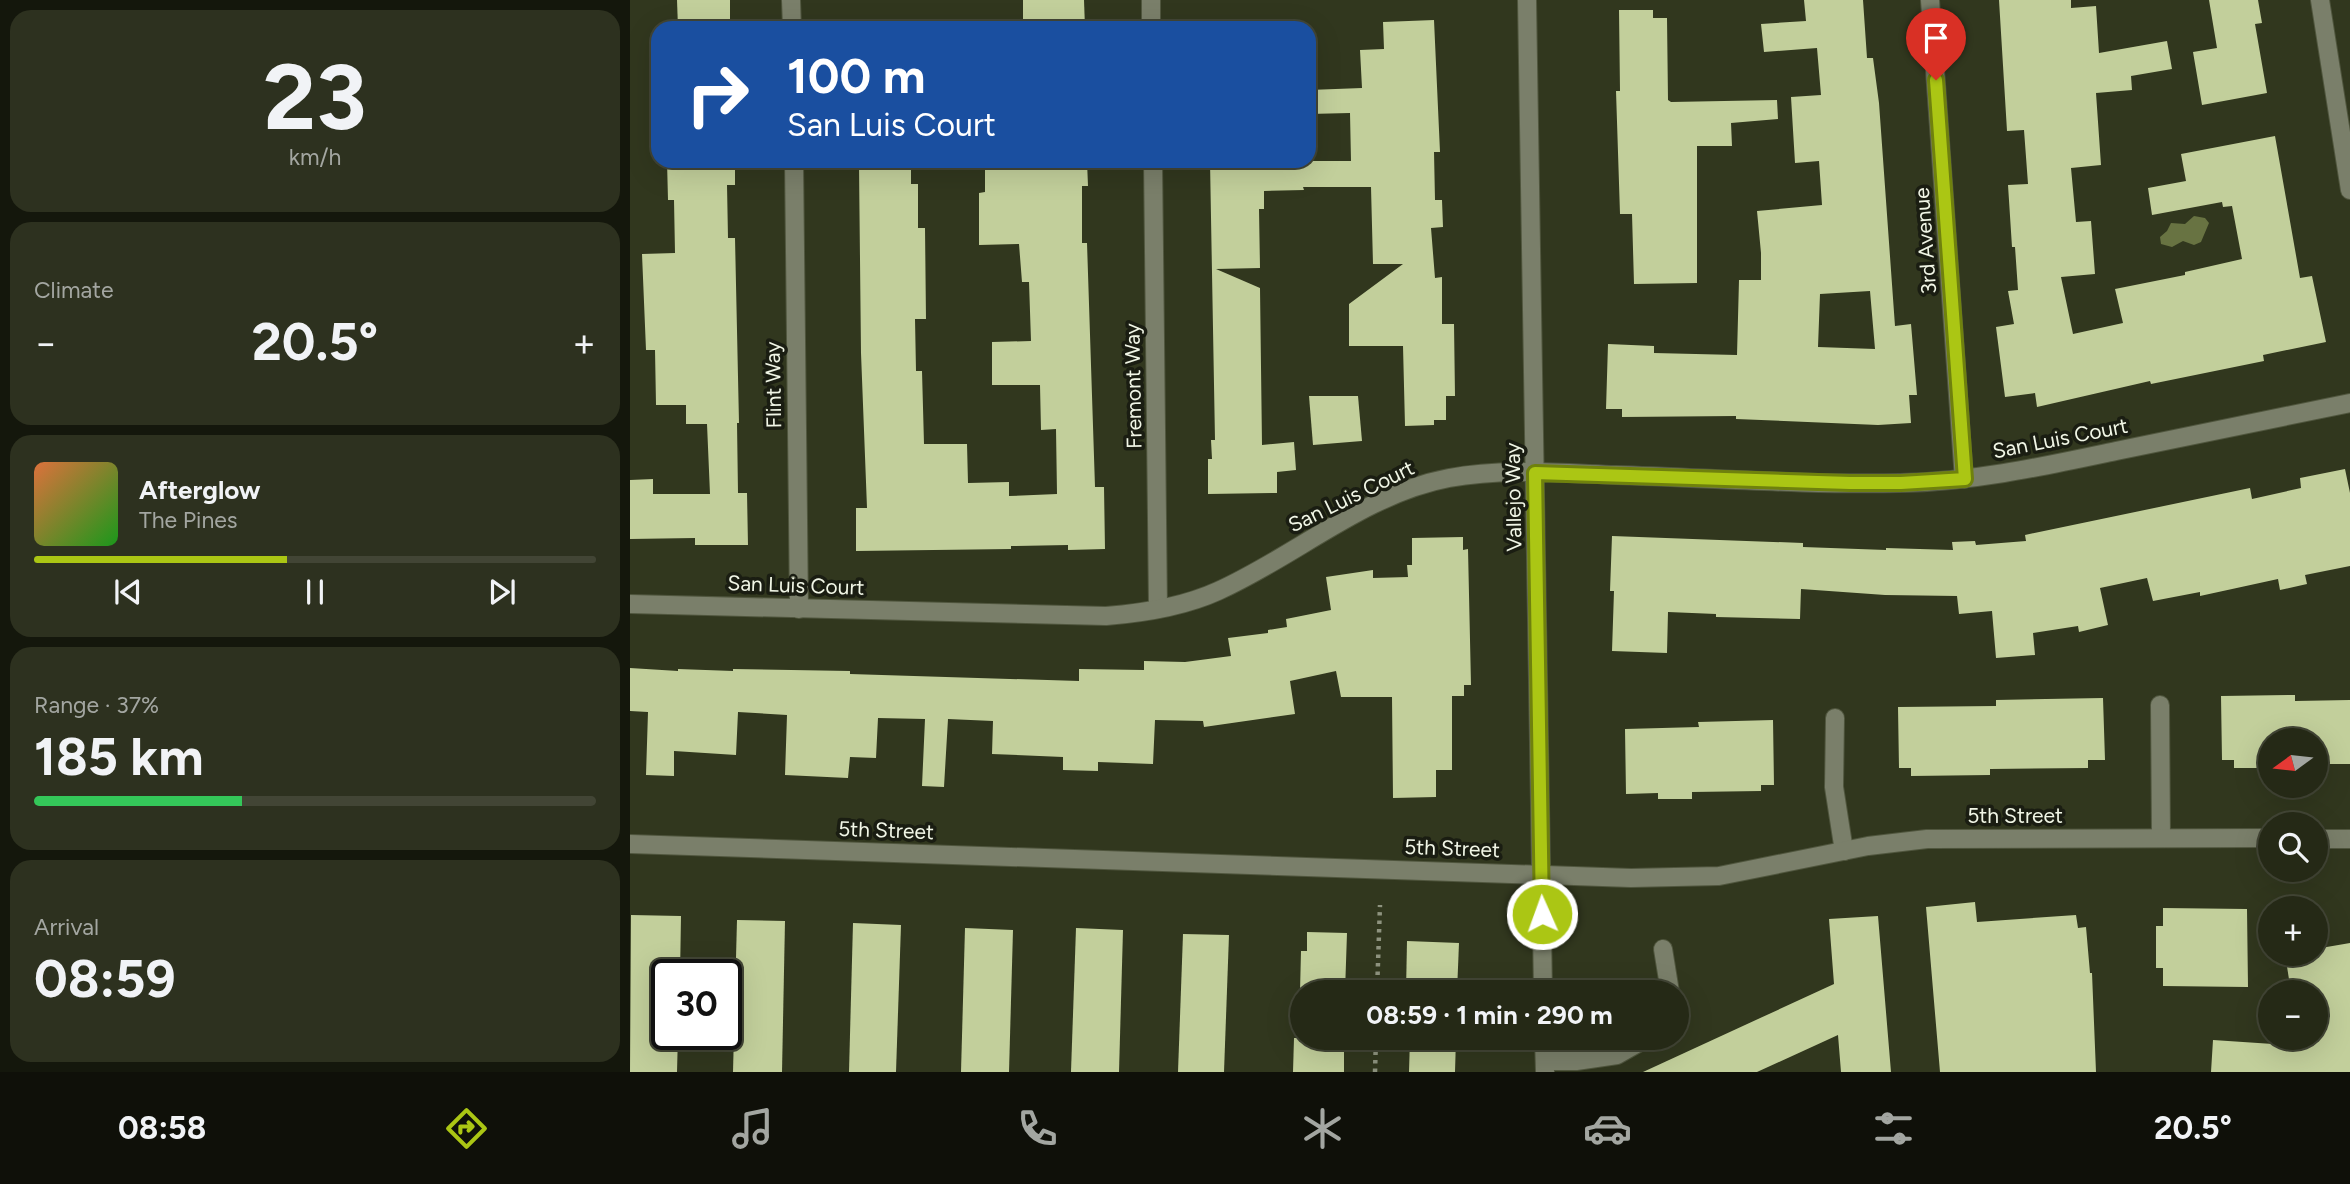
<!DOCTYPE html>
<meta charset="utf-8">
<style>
body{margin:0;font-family:Figtree,sans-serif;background:#2d311f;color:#f1f3f6;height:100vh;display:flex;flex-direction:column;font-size:26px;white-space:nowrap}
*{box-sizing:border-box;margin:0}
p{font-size:23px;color:#a3a6a1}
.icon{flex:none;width:38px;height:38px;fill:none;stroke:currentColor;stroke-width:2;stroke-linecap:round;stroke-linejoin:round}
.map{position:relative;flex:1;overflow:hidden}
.drawer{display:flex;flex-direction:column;gap:10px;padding:10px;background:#14170c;width:630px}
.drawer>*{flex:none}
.hud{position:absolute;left:21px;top:21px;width:665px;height:147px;border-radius:21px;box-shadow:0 7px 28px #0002,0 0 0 2px #424535;background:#1a4fa0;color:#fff;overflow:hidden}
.needle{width:46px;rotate:255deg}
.fabs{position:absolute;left:1628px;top:728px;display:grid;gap:14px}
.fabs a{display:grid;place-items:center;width:70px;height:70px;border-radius:50%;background:#252916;box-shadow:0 7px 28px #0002,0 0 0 2px #424535;font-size:35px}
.speed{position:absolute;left:21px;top:959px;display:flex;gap:14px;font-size:35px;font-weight:700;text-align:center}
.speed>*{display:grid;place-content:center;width:91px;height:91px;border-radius:50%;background:#252916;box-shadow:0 7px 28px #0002,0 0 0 2px #424535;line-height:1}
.speed .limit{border:4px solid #111;border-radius:10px;background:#fff;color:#111}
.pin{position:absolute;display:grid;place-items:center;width:60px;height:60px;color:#fff;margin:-72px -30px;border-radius:50% 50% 50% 0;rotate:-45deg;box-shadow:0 0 7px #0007}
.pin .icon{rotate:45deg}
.me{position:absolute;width:77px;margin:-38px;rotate:358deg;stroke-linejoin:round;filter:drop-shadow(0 0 5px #0008)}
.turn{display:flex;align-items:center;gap:24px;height:147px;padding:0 21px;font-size:32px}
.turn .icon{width:91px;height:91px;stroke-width:2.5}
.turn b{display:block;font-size:49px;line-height:60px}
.big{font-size:52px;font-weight:700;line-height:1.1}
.drawer .widget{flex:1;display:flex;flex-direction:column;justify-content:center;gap:10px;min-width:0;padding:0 24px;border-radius:21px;background:#2d311f}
.drawer .dial{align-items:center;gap:0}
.dial b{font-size:91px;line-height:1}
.song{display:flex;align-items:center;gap:21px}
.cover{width:84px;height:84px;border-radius:10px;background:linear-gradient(135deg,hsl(20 70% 55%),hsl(120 70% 35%))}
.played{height:7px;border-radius:4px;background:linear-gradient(90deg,#abc614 45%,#424535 45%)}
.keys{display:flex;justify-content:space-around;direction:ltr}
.heat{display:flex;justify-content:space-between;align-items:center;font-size:38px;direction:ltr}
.charge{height:10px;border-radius:5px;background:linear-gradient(90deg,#34c759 37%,#424535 0)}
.trip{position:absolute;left:660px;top:980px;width:399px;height:70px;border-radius:35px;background:#252916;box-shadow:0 7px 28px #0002,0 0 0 2px #424535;font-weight:700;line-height:70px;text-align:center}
.menu{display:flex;height:112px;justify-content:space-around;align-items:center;background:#0f1009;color:#a3a6a1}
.menu .icon{width:49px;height:49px}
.menu .selected{color:#abc614}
.menu b{font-size:32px;color:#f1f3f6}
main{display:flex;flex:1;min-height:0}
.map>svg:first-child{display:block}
</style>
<main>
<section class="drawer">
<div class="widget dial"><b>23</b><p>km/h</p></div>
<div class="widget"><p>Climate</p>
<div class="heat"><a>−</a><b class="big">20.5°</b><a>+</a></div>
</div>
<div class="widget">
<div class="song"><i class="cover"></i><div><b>Afterglow</b><p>The Pines</p></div></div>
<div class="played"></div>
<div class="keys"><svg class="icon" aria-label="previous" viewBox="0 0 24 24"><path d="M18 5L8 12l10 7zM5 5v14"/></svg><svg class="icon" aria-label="pause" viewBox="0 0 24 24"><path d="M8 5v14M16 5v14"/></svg><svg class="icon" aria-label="next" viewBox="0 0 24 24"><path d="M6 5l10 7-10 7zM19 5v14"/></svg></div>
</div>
<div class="widget"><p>Range · 37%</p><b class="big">185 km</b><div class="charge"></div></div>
<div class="widget"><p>Arrival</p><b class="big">08:59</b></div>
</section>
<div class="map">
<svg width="1720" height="1072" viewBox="0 0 1720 1072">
<rect width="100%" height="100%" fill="#31371e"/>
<polygon fill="#687342" points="1564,216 1575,218 1579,223 1571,242 1564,245 1553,241 1542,247 1531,244 1530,237 1537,231 1541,223 1555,224"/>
<g fill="#c2cf9b" fill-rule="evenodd">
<polygon points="47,0 100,0 100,28 48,28"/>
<polygon points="393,0 454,0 455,28 393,28"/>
<path d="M 1174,0 L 1233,0 L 1237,58 L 1243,58 L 1249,103 L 1265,326 L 1281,324 L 1287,395 L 1279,395 L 1281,423 L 1248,425 L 1106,419 L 1106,416 L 992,417 L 992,409 L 976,409 L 978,344 L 1024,346 L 1024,353 L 1107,355 L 1109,280 L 1131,280 L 1131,253 L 1127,211 L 1192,205 L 1189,161 L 1165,163 L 1161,97 L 1191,95 L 1187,48 L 1134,52 L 1131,24 L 1176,21 ZM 1240,291 L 1245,349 L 1188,347 L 1190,294 Z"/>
<polygon points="1369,0 1441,0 1441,8 1466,6 1469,53 1537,41 1542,69 1501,76 1502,90 1466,93 1471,165 1441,168 1446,222 1461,221 1465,274 1431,277 1443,334 1493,323 1485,289 1555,275 1555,272 1612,259 1602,206 1593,207 1592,202 1522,215 1518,188 1556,181 1551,154 1645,136 1670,278 1682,276 1696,342 1633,355 1634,361 1521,384 1520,381 1407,407 1405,393 1375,397 1366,327 1384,324 1378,291 1388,290 1385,247 1382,247 1378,185 1398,184 1394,130 1377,131"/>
<polygon points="1579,0 1628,0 1632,23 1625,24 1637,93 1572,105 1563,52 1587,48"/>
<polygon points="989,10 1023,10 1023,18 1037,18 1038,100 1041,102 1147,100 1148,119 1101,123 1102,146 1067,146 1067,283 1004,284 1002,214 990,214 986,91 990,91"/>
<polygon points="804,20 810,152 804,152 805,200 812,200 813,227 801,228 805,278 812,277 812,324 824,324 825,396 816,396 816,420 804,420 804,425 775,426 773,346 719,346 719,304 773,264 743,264 741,187 673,187 674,190 634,191 634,209 629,209 630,268 586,269 630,288 632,445 664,442 666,470 647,472 647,493 578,494 578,459 582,459 581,440 585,440 580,161 721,161 720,113 679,114 679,90 732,88 730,50 754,49 753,22"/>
<polygon points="37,161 105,161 105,185 97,185 98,238 105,238 109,423 107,423 108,493 117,493 118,545 65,545 65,538 0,539 0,480 23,479 23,494 80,494 77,424 56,424 56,405 26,405 25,350 16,350 12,254 45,253 44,200 38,200"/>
<polygon points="355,161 457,161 458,186 452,186 452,243 457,243 465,487 474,487 475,549 438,550 438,545 381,546 381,549 226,551 226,508 237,508 231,353 229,165 281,165 281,184 288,184 288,228 295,228 296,319 285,319 286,371 292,371 294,444 337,444 338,483 379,482 379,496 427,494 426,429 411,430 410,385 362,385 362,342 401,341 399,282 392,282 389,244 349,245 349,193 355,192"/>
<polygon points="679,396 728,396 732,441 683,445"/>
<polygon points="1715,469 1720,493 1720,566 1675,575 1677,584 1650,590 1648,579 1570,596 1570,592 1523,601 1517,578 1470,588 1478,625 1449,632 1448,626 1403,633 1405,655 1366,658 1362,611 1329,614 1327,596 1255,595 1171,589 1170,619 1086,617 1086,614 1038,612 1037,653 982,651 984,591 980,591 982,536 1173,543 1173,547 1256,550 1256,548 1323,550 1322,542 1345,541 1346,545 1396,541 1395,535 1620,488 1622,499 1671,488 1670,478"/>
<polygon points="833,537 833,550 838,549 841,685 834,685 834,696 822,696 822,770 806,770 806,797 763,798 762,697 711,697 706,671 660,681 665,714 574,727 573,721 525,720 523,764 468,762 468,771 433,770 433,757 362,754 363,721 318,719 314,787 292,786 295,719 248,718 246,758 220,757 218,778 155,775 157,715 108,712 106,755 44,751 44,776 16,775 18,712 0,711 0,668 48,671 48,669 103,671 103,669 220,671 220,674 449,681 449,669 514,670 514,661 555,662 601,656 598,638 638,633 638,630 657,627 656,619 701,610 696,577 743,570 743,578 778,577 777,565 782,565 782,538"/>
<polygon points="1665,695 1665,701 1720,700 1720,764 1685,764 1685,740 1640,740 1640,759 1637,759 1637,768 1604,768 1604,760 1592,760 1591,696"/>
<polygon points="1473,698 1475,760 1458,760 1458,768 1360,769 1360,775 1281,776 1281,768 1269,768 1268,707 1366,706 1366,700"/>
<polygon points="1143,720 1144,785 1131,785 1131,791 1062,792 1062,799 1028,799 1028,793 996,794 995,729 1069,727 1068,722"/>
<polygon points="1345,902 1347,922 1446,915 1448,928 1456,927 1460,973 1462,973 1466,1072 1310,1072 1296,907"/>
<polygon points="1533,908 1617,909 1618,987 1533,986 1533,968 1526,968 1526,926 1533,926"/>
<polygon points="1,915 51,916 50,975 37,975 37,1034 48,1034 47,1072 0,1072"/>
<polygon points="1248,916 1261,1072 1211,1072 1208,1035 1127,1072 1013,1072 1204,984 1199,919"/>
<polygon points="107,920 155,921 152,1072 103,1072"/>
<polygon points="223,923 271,925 266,1072 219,1072"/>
<polygon points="335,928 383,930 379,1072 331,1072"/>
<polygon points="446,928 493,930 489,1072 441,1072"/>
<polygon points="677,932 717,933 715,992 670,992 671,951 677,951"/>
<polygon points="553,934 599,935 594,1072 548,1072"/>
<polygon points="777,941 829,943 827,992 776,992"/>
<polygon points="1720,943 1720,1072 1581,1072 1583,1040 1675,1046 1674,1038 1685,1038 1685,992 1661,992 1655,954 1685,954 1685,949"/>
<polygon points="664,1038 714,1038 714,1072 663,1072"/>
<polygon points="780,1038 826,1038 825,1072 779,1072"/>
</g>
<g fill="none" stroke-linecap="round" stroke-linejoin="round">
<g stroke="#50563e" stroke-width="20">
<g id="minor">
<polyline points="161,0 162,28"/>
<polyline points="521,0 521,28"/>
<polyline points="897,0 913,992"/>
<polyline points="1300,0 1334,479"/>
<polyline points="1690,0 1720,190"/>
<polyline points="164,161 169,609"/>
<polyline points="523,161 528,609"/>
<path d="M 0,604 L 476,616 C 514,613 553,607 588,591 C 666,556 734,494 819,478 C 873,468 931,473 986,475 C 1081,478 1176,485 1270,483 C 1343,482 1415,466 1486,451 C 1564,435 1642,419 1720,403"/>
<polyline points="1530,705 1531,838"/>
<polyline points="1205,718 1204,787 1214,851"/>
<polyline points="1685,839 1720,839"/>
<polyline points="0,844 1001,878 1089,876 1238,846 1297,839 1640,838"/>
<polyline points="1033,949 1040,992"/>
<polyline points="914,1038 915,1072"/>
<polyline points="915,1061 946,1061 987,1055 1017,1038"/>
</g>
</g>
<g stroke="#8e937f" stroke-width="4.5" stroke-dasharray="3.5 5" stroke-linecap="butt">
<polyline points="747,992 750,905"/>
<polyline points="745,1072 746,1038"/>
</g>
<use href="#minor" stroke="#7a7f6a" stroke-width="18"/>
</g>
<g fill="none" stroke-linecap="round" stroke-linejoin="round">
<g stroke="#6f810d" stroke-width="18">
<polyline id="route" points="912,914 905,473 1220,483 1271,483 1335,479 1306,80"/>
</g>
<use href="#route" stroke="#abc614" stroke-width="12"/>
</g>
<g text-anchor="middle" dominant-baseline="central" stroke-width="7" stroke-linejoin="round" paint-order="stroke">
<g font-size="21" fill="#f1f6e6" stroke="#1a1d12">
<text transform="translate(1295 241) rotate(-94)">3rd Avenue</text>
<text transform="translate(143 385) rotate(-91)">Flint Way</text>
<text transform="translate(503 386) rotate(-91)">Fremont Way</text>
<text transform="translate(1430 438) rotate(-11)">San Luis Court</text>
<text transform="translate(721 496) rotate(-26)">San Luis Court</text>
<text transform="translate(883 497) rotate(-91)">Vallejo Way</text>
<text transform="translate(166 585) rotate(2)">San Luis Court</text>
<text x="1385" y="815">5th Street</text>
<text transform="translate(256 830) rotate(2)">5th Street</text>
<text transform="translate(822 848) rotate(2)">5th Street</text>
</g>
</g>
</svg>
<div class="fabs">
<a><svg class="needle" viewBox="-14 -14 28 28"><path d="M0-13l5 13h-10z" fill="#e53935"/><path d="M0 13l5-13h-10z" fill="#a3a6a1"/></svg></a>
<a><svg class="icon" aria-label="search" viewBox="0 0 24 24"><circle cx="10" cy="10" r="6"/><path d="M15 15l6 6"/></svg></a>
<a>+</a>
<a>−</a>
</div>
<div class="speed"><div class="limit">30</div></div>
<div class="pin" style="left:1306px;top:80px;background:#d93025"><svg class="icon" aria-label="arrive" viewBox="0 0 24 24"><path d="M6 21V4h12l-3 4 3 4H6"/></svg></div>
<svg class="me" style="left:912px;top:914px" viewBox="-20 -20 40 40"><circle r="17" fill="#abc614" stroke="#fff" stroke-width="3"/><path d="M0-11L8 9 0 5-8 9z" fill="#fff"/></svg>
<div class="trip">08:59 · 1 min · 290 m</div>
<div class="hud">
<div class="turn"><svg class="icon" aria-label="right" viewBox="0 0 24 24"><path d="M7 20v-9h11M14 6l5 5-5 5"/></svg><div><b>100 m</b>San Luis Court</div></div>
</div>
</div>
</main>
<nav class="menu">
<b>08:58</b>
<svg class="icon selected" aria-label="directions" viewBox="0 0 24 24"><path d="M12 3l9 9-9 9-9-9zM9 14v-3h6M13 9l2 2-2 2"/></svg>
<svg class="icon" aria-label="music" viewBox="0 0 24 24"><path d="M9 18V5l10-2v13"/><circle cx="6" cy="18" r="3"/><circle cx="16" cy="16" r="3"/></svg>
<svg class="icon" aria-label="phone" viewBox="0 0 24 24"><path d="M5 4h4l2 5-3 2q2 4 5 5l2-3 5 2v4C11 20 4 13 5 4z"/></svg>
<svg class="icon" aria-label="climate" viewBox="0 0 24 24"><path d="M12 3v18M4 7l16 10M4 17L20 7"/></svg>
<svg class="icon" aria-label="car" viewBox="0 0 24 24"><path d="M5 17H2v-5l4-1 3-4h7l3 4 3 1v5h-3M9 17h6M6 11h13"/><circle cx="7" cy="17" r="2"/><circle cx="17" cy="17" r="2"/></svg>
<svg class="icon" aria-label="filters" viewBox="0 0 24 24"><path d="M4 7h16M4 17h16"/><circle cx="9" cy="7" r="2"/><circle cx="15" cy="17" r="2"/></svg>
<b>20.5°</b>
</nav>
